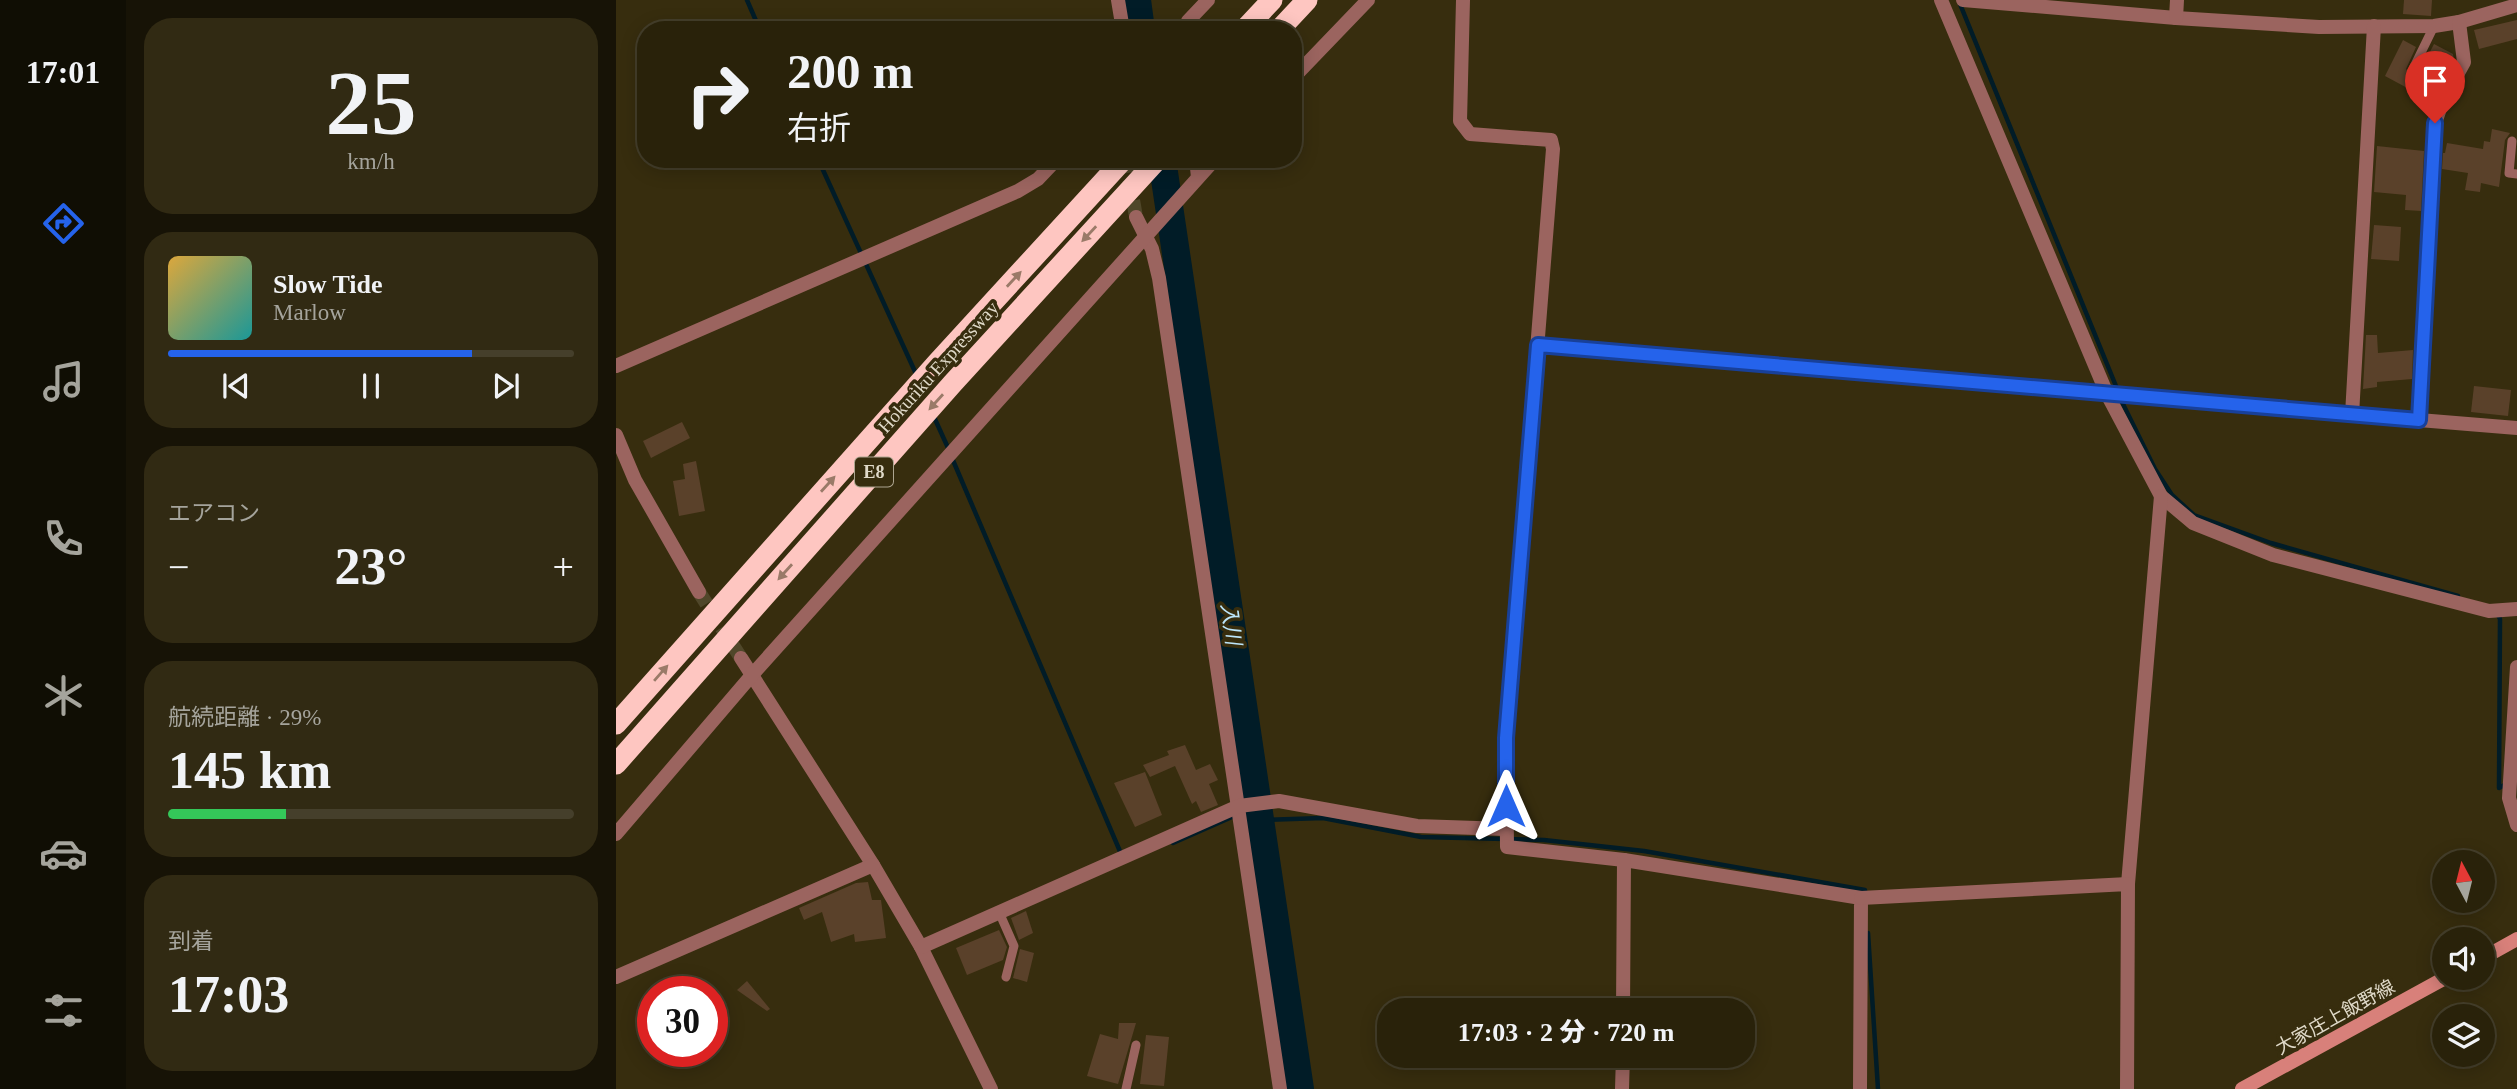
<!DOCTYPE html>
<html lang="ja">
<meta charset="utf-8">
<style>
body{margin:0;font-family:"Times New Roman","Noto Sans JP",serif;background:#312a13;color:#f1f3f6;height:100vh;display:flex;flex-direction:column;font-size:26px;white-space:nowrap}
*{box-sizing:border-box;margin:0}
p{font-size:23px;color:#a5a49c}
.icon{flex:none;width:38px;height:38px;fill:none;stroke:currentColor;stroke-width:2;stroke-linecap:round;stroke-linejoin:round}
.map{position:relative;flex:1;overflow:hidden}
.details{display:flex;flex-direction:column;gap:18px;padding:18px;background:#171306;width:490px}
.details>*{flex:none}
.banner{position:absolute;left:21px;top:21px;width:665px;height:147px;border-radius:28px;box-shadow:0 4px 18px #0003,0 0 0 2px #453f2b;background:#29220a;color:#f1f3f6;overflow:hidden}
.needle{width:46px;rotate:353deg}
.controls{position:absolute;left:1816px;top:850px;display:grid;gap:14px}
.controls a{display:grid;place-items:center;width:63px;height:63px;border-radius:50%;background:#29220a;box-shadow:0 4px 18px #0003,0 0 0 2px #453f2b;font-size:35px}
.speed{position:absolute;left:21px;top:976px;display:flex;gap:14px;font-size:35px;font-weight:700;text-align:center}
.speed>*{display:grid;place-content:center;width:91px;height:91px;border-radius:50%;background:#29220a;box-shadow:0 4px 18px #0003,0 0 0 2px #453f2b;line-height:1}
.speed .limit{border:10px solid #d22;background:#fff;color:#111}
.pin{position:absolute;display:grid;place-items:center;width:60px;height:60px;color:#fff;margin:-72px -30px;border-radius:50% 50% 50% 0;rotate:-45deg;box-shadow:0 0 7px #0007}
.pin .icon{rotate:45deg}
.me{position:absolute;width:77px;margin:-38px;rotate:0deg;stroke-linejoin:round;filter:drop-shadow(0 0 5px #0008)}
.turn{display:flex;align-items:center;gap:24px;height:147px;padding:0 35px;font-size:32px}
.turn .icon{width:91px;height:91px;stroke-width:2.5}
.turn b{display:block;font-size:49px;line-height:60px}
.big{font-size:52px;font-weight:800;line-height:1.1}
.details .tile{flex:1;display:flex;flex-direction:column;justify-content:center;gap:10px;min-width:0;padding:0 24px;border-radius:28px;background:#312a13}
.details .dial{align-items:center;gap:0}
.dial b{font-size:91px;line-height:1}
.song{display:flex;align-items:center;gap:21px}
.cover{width:84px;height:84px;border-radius:10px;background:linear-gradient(135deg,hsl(40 70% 55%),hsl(180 70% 35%))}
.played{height:7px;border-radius:4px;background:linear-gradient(90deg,#2563eb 75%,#453f2b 75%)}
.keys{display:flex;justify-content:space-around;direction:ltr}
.heat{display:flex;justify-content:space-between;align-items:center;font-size:38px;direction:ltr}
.charge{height:10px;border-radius:5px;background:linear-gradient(90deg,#34c759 29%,#453f2b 0)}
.trip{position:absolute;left:761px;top:998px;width:378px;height:70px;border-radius:28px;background:#29220a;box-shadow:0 4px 18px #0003,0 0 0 2px #453f2b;font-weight:800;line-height:70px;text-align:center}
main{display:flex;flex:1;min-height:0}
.menu{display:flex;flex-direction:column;width:126px;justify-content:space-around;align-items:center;background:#100e04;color:#a5a49c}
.menu .icon{width:49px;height:49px}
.menu .current{color:#2563eb}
.menu b{font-size:32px;color:#f1f3f6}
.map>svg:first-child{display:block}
</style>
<main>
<nav class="menu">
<b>17:01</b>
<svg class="icon current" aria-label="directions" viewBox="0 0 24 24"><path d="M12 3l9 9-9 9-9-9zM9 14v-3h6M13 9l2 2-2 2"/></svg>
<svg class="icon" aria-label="music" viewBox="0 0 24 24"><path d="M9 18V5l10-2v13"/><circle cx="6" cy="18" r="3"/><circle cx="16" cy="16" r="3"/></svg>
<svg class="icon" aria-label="phone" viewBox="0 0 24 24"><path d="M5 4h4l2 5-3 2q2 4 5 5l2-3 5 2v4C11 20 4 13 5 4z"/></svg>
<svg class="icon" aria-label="climate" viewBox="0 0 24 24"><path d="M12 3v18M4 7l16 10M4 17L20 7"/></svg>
<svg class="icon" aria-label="car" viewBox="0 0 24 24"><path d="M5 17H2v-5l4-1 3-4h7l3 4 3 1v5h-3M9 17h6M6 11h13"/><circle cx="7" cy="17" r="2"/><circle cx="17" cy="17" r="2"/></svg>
<svg class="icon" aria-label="filters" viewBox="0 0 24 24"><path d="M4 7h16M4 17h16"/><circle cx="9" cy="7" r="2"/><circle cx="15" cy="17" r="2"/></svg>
</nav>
<section class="details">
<div class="tile dial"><b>25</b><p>km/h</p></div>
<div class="tile">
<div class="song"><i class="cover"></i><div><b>Slow Tide</b><p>Marlow</p></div></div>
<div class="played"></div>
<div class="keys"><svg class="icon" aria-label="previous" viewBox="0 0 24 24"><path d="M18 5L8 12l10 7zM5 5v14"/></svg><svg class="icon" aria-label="pause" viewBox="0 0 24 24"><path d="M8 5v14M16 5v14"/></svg><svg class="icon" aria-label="next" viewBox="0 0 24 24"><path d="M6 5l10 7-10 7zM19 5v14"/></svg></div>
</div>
<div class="tile"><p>エアコン</p>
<div class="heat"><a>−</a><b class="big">23°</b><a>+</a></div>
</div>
<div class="tile"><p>航続距離 · 29%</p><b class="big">145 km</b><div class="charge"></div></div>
<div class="tile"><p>到着</p><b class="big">17:03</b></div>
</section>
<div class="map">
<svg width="1901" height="1089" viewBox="0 0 1901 1089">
<rect width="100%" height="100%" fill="#372d0e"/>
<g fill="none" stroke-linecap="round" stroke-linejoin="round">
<g stroke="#011c27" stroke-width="4.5">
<polyline points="131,0 144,30"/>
<polyline points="1344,4 1502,391"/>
<polyline points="202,159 301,376"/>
<polyline points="1505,400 1539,469 1556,495 1578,515 1655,543 1842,596"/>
<polyline points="318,417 333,450"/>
<polyline points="336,458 506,856"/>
<polyline points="1882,615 1884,619 1883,788 1892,783"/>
<polyline points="643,820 707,818 805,837 928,840 1028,851 1249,890 1249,896"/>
<polyline points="557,843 616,817 642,813"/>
<polyline points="1252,933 1262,1089"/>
</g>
<g stroke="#011c27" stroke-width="28">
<polyline points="521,0 525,30"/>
<polyline points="546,159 684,1089"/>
</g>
</g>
<g fill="#5a412a">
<polygon points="1788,0 1816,0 1815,16 1787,14"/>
<polygon points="1901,20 1901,39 1863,49 1858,30"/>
<polygon points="1787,40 1800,47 1790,69 1795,76 1803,73 1818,44 1837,54 1838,60 1820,92 1799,82 1795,90 1769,76"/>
<polygon points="1876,129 1894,133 1889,140 1883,187 1865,183 1864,192 1849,190 1852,173 1826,169 1827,153 1829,153 1831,143 1867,149 1868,141 1874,142"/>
<polygon points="1761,146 1808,151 1805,211 1789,210 1790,195 1758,192"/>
<polygon points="1758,225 1785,227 1783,261 1755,259"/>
<polygon points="1750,335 1761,335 1762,353 1797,350 1796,379 1761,382 1761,387 1747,389"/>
<polygon points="1858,386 1895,390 1892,416 1855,412"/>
<polygon points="66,422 74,438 35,458 27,441"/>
<polygon points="80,461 89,511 63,516 57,481 69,479 67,464"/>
<polygon points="569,745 580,770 594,764 602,780 593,784 602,805 585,812 580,801 576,804 559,766 534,777 527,765 553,755 551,751"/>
<polygon points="529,772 546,815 519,827 498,783"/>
<polygon points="252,882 256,900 265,900 270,938 239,942 238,934 215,942 206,912 188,920 183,908 240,883"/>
<polygon points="410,911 417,933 403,940 395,918"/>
<polygon points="383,930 391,947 387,960 351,975 340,948"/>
<polygon points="404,949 418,953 411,982 397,978"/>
<polygon points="131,981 154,1009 151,1011 121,990"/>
<polygon points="503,1023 520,1023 502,1084 471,1076 484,1034 502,1039"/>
<polygon points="530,1035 553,1037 548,1086 524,1084"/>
</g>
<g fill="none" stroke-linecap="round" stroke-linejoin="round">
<g stroke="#50472a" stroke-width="14" stroke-dasharray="14 7" stroke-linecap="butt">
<polyline points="510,159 520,217"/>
<polyline points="83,592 125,658"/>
</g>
<g stroke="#9b645f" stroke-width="9">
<polyline points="1797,69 1818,26"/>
<polyline points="1896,141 1893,173 1901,174"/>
<polyline points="383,912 398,946 390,977"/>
<polyline points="510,1089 520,1045"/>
</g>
<g stroke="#9b645f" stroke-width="14">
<polyline points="502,0 507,30"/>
<polyline points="847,0 844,121 854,134 935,140 937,149 890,738 891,847 1008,860 1245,898 1244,1089"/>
<polyline points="1325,0 1491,394 1545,496 1577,523 1657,555 1873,611 1901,609"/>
<polyline points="1347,0 1560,18 1703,27 1818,26 1843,22 1901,5"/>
<polyline points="1560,18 1561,0"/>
<polyline points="1843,22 1848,62 1827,100 1819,123 1803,420 1901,428"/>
<polyline points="1758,26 1736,415 1803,420"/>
<polyline points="570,30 572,21 592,0"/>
<polyline points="677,78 752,0"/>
<polyline points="580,159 582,177"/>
<polyline points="520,217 536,249 543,278 664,1089"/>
<polyline points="922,345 1736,415"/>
<polyline points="0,366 402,191 422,179 441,159"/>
<polyline points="0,435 19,480 83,592"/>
<polyline points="125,658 257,865 305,947 375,1089"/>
<polyline points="1901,667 1893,798 1901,825"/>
<polyline points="0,834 136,675 599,159"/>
<polyline points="1512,884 1545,496"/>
<polyline points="1245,898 1512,884 1511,1089"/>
<polyline points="305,947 623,806 663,801 801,826 890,829"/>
<polyline points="0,977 257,865"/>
<polyline points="1007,1010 1008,860"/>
<polyline points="1006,1089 1007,1055"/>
</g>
<g stroke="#d8807a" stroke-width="14">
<polyline points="1867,958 1901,939"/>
<polyline points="1626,1089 1829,978"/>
</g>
<g stroke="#fec6c1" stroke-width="21">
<polyline points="628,30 656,0"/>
<polyline points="663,30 691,0"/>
<polyline points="0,724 321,363 508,159"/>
<polyline points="0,764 337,383 542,159"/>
</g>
</g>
<defs><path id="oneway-solid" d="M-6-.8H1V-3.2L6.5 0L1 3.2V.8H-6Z" transform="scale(1.75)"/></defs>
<g fill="#9a7a68">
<use href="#oneway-solid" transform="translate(473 234) rotate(133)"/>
<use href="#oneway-solid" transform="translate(398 279) rotate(-47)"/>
<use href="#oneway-solid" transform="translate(320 402) rotate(132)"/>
<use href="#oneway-solid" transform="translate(212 484) rotate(-48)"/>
<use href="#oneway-solid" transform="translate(169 572) rotate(132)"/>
<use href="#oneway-solid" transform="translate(45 673) rotate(-49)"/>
</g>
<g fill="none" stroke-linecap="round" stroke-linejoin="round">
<g stroke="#184099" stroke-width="18">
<polyline id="route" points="890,806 890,738 922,345 1803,420 1819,123"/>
</g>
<use href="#route" stroke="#2563eb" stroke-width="12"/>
</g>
<g text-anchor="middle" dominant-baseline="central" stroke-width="7" stroke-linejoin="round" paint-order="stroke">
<rect fill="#372d0e" stroke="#ada590" stroke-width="2" x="239" y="457.5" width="38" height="29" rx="5"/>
<g font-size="18" font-weight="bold" fill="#dfd9c8">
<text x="258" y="472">E8</text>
</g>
<g font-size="19" fill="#dfd9c8" stroke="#372d0e">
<text transform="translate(322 367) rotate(-48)">Hokuriku Expressway</text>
<text transform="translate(1719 1017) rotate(-29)">大家庄上飯野線</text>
</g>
<g font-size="21" font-style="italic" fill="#bce6fb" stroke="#372d0e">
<text transform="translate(615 624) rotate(82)">入川</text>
</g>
</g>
</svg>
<div class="controls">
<a><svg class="needle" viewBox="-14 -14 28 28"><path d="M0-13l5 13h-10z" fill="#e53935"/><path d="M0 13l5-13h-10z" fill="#a5a49c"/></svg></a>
<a><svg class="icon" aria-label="sound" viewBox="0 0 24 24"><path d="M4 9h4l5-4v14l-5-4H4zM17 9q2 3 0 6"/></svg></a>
<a><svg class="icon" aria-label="layers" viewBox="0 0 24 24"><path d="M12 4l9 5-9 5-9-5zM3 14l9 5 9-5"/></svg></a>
</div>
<div class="speed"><div class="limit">30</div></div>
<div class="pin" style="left:1819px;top:123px;background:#d93025"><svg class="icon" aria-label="arrive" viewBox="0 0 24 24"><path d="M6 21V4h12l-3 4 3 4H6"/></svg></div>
<svg class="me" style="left:890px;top:806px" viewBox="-20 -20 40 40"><path d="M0-17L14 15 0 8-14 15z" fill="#2563eb" stroke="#fff" stroke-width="4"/></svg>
<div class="trip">17:03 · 2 分 · 720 m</div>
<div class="banner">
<div class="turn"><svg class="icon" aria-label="right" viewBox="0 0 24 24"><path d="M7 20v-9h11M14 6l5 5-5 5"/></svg><div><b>200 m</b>右折</div></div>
</div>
</div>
</main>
